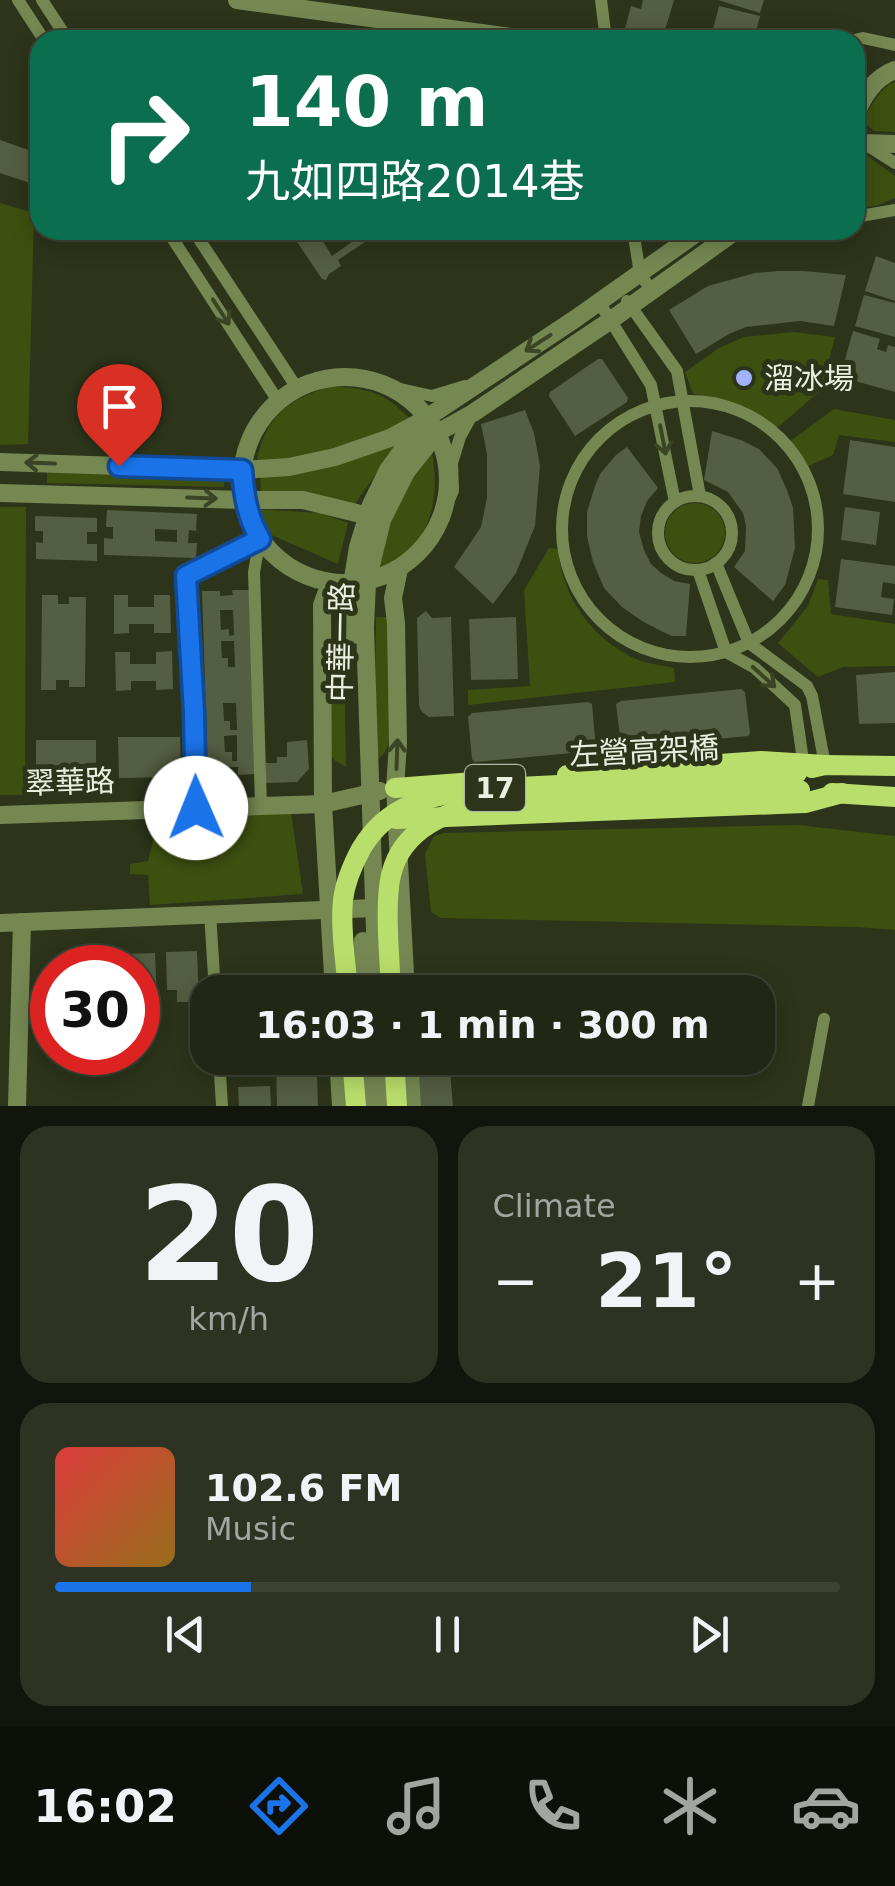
<!DOCTYPE html>
<meta charset="utf-8">
<style>
body{margin:0;font-family:"DejaVu Sans","Noto Sans TC",sans-serif;background:#2d3322;color:#f1f3f6;height:100vh;display:flex;flex-direction:column;font-size:38px;white-space:nowrap}
*{box-sizing:border-box;margin:0}
p{font-size:32px;color:#a2a5a0}
.icon{flex:none;width:55px;height:55px;fill:none;stroke:currentColor;stroke-width:2;stroke-linecap:round;stroke-linejoin:round}
.map{position:relative;height:1106px;overflow:hidden}
.drawer{display:flex;flex-direction:column;gap:20px;padding:20px;background:#12150b;flex:1}
.drawer>*{flex:none}
.guide{position:absolute;left:30px;top:30px;width:835px;height:210px;border-radius:30px;box-shadow:0 5px 25px #0003,0 0 0 2px #3e4434;background:#0b6e4f;color:#fff;overflow:hidden}
.speed{position:absolute;left:30px;top:945px;display:flex;gap:20px;font-size:50px;font-weight:700;text-align:center}
.speed>*{display:grid;place-content:center;width:130px;height:130px;border-radius:50%;background:#212714;box-shadow:0 5px 25px #0003,0 0 0 2px #3e4434;line-height:1}
.speed .limit{border:15px solid #d22;background:#fff;color:#111}
.pin{position:absolute;display:grid;place-items:center;width:85px;height:85px;color:#fff;margin:-102px -42px;border-radius:50% 50% 50% 0;rotate:-45deg;box-shadow:0 0 10px #0007}
.pin .icon{rotate:45deg}
.me{position:absolute;width:110px;margin:-55px;rotate:359deg;stroke-linejoin:round;filter:drop-shadow(0 0 8px #0008)}
.turn{display:flex;align-items:center;gap:35px;height:210px;padding:0 50px;font-size:45px}
.turn .icon{width:130px;height:130px;stroke-width:2.5}
.turn b{display:block;font-size:70px;line-height:85px}
.big{font-size:75px;font-weight:600;line-height:1.1}
.drawer .widget{flex:1;display:flex;flex-direction:column;justify-content:center;gap:15px;min-width:0;padding:0 35px;border-radius:30px;background:#2d3322}
.drawer .dial{align-items:center;gap:0}
.dial b{font-size:130px;line-height:1}
.song{display:flex;align-items:center;gap:30px}
.cover{width:120px;height:120px;border-radius:15px;background:linear-gradient(135deg,hsl(0 70% 55%),hsl(40 70% 35%))}
.played{height:10px;border-radius:5px;background:linear-gradient(90deg,#1a73e8 25%,#3e4434 25%)}
.keys{display:flex;justify-content:space-around;direction:ltr}
.heat{display:flex;justify-content:space-between;align-items:center;font-size:55px;direction:ltr}
.drawer .tiles{flex:1;display:grid;gap:20px;grid-template-columns:1fr 1fr}
.widget:last-child{grid-column:span 2}
.trip{position:absolute;left:190px;top:975px;width:585px;height:100px;border-radius:30px;background:#212714;box-shadow:0 5px 25px #0003,0 0 0 2px #3e4434;font-weight:600;line-height:100px;text-align:center}
.tabs{display:flex;height:160px;justify-content:space-around;align-items:center;background:#0d1008;color:#a2a5a0}
.tabs .icon{width:70px;height:70px}
.tabs .current{color:#1a73e8}
.tabs b{font-size:45px;color:#f1f3f6}
.map>svg:first-child{display:block}
</style>
<div class="map">
<svg width="895" height="1106" viewBox="0 0 895 1106">
<rect width="100%" height="100%" fill="#2c341a"/>
<g fill="#3e5010">
<path d="M 895,82 L 895,132 L 874,131 L 867,125 L 864,118 C 872,105 880,87 895,82 Z"/>
<polygon points="861,151 895,176 895,198 876,206 855,208 855,155"/>
<polygon points="0,203 34,213 28,444 0,445"/>
<path d="M 793,332 L 835,337 L 821,390 L 777,428 C 749,407 728,399 693,394 L 685,372 L 719,348 L 744,337 Z"/>
<path d="M 330,386 C 369,389 383,391 410,419 L 365,440 L 322,455 L 256,463 C 266,416 286,401 330,386 Z"/>
<polygon points="834,409 895,420 895,442 839,435 833,455 806,467 789,442"/>
<polygon points="400,439 355,504 261,496 260,473"/>
<path d="M 431,448 C 443,502 428,553 373,574 L 396,498 Z"/>
<polygon points="47,468 224,472 224,487 47,483"/>
<circle cx="695" cy="533" r="30"/>
<polygon points="0,507 26,507 25,795 0,795"/>
<polygon points="256,509 320,513 348,523 338,564 267,533 259,523"/>
<path d="M 549,548 L 558,549 C 562,597 592,639 636,659 C 647,664 662,665 674,668 L 675,682 L 468,705 L 468,690 L 530,686 L 524,590 Z"/>
<polygon points="818,579 828,580 831,614 895,624 895,666 843,667 818,677 778,643 808,606"/>
<polygon points="376,617 389,617 389,743 384,754 374,762"/>
<polygon points="344,651 346,767 334,760 329,751 327,676"/>
<polygon points="291,812 303,894 150,905 148,875 130,874 130,864 148,861 159,817"/>
<polygon points="798,825 895,836 895,930 857,927 441,918 431,912 425,854 434,836 444,833"/>
</g>
<g fill="#545e42" fill-rule="evenodd">
<polygon points="643,0 674,0 662,40 639,40 623,36 631,6 641,9"/>
<polygon points="718,0 764,0 760,13"/>
<polygon points="719,6 760,16 754,40 710,40"/>
<polygon points="0,140 40,154 40,163 33,184 0,173"/>
<polygon points="289,230 316,230 332,256 369,230 408,230 393,239 389,237 382,238 380,232 338,260 341,266 329,274 326,280 322,279"/>
<polygon points="876,256 895,263 895,301 865,291"/>
<polygon points="778,271 804,271 846,275 834,326 800,321 746,327 729,334 696,354 669,310 708,286 755,273"/>
<polygon points="864,295 895,303 895,337 855,326"/>
<polygon points="853,331 880,339 877,349 886,352 888,345 895,347 895,392 840,377"/>
<polygon points="598,359 602,359 628,398 627,402 575,436 549,396 550,392"/>
<polygon points="525,410 534,433 540,466 535,526 516,573 493,604 454,567 481,527 487,498 487,454 481,424"/>
<polygon points="712,431 741,440 759,449 777,468 787,490 793,508 795,548 785,585 773,601 734,567 745,551 746,526 743,513 728,492 704,480"/>
<polygon points="850,440 895,447 895,502 843,494"/>
<polygon points="627,447 658,488 647,501 641,516 639,532 644,550 651,564 661,573 674,581 690,584 686,636 672,636 663,632 642,621 622,607 604,588 593,562 587,536 587,512 595,486 600,474 616,455"/>
<polygon points="845,507 880,512 876,545 841,540"/>
<path d="M 107,510 L 197,514 L 196,531 L 189,530 L 188,543 L 197,543 L 196,558 L 104,555 L 104,538 L 113,539 L 113,527 L 106,527 ZM 155,529 L 177,530 L 177,542 L 155,541 Z"/>
<polygon points="35,516 97,518 97,532 87,532 87,544 97,544 97,561 36,559 36,542 43,543 43,531 35,531"/>
<polygon points="841,559 895,566 895,584 883,582 881,597 894,599 892,615 835,607"/>
<path d="M 232,590 L 249,590 L 255,774 L 238,775 L 238,767 L 225,767 L 225,775 L 208,775 L 202,591 L 220,591 L 220,596 L 233,595 ZM 220,610 L 233,610 L 234,635 L 229,636 L 229,629 L 221,630 ZM 221,641 L 234,641 L 235,667 L 228,667 L 228,658 L 222,658 ZM 223,703 L 236,703 L 237,730 L 230,730 L 230,721 L 224,721 ZM 237,735 L 237,761 L 232,761 L 232,752 L 225,752 L 224,736 Z"/>
<polygon points="42,595 58,595 58,604 69,604 69,597 86,597 85,687 69,687 69,680 56,680 56,690 41,690"/>
<polygon points="114,595 128,595 128,607 154,607 154,595 170,595 171,633 154,633 154,624 129,624 129,633 114,634"/>
<polygon points="426,611 432,618 451,617 454,716 429,717 421,711 419,705 417,618"/>
<polygon points="516,617 518,679 471,680 469,619"/>
<polygon points="172,651 173,689 156,690 156,681 131,681 131,690 116,691 115,652 130,652 130,664 156,664 156,652"/>
<polygon points="895,672 895,723 859,724 856,675"/>
<polygon points="741,689 745,692 750,733 748,736 625,748 621,745 616,704 621,701"/>
<polygon points="588,702 592,704 596,749 593,751 475,762 472,759 468,717 472,713"/>
<polygon points="118,737 180,737 181,777 119,778"/>
<rect x="36" y="740" width="60" height="43"/>
<polygon points="307,740 309,769 297,782 266,783 266,763 277,763 277,757 287,757 287,742"/>
<polygon points="197,951 199,1002 177,1002 177,990 167,990 166,952"/>
<polygon points="155,953 157,1000 151,1000 151,1006 155,1006 156,1022 139,1022 138,1006 140,1006 140,971 138,971 138,968 128,968 127,954"/>
<polygon points="116,954 117,968 91,968 91,955"/>
<polygon points="276,1058 298,1058 298,1077 317,1076 318,1106 277,1106"/>
<polygon points="450,1071 453,1106 419,1106 417,1073"/>
<polygon points="270,1086 271,1106 239,1106 238,1087"/>
</g>
<g fill="none" stroke-linecap="round" stroke-linejoin="round">
<g stroke="#758852" stroke-width="12">
<polyline points="18,0 44,40"/>
<polyline points="42,0 68,40"/>
<polyline points="601,0 606,40"/>
<polyline points="854,40 863,38 895,45"/>
<polyline points="865,144 895,163"/>
<polyline points="855,217 895,210"/>
<polyline points="167,230 278,401"/>
<polyline points="193,230 297,388"/>
<polyline points="633,230 640,274 652,291"/>
<polyline points="627,301 677,371 700,496"/>
<polyline points="599,302 651,385 675,502"/>
<polyline points="387,386 432,396 465,386"/>
<circle cx="690" cy="529" r="128"/>
<circle cx="695" cy="533" r="37"/>
<polyline points="446,506 453,491 452,463 460,437 472,415"/>
<polyline points="260,539 254,572 261,806"/>
<polyline points="716,563 749,643 807,686 812,696 825,765"/>
<polyline points="698,570 726,652 755,668 795,705 804,767"/>
<polyline points="196,808 194,712 186,577 260,539"/>
<polyline points="210,913 215,992"/>
<polyline points="219,1058 222,1106"/>
<polyline points="808,1106 824,1019"/>
</g>
<g stroke="#758852" stroke-width="18">
<polyline points="237,0 533,40"/>
<path d="M 855,115 C 864,95 874,78 895,70"/>
<polyline points="855,137 863,143 895,144"/>
<circle cx="345" cy="480" r="103"/>
<polyline points="0,462 242,470 289,467 335,457 390,438 420,422"/>
<polyline points="0,493 244,500 303,500 377,518"/>
<polyline points="399,569 393,598 396,623 398,744 395,788 406,992"/>
<polyline points="354,635 352,584 358,547 371,505 388,470 425,419 575,319 701,230"/>
<polyline points="0,815 323,804 380,791"/>
<polyline points="0,923 374,908 383,912"/>
<polyline points="363,941 364,992"/>
<polyline points="334,992 323,804 322,605 326,594 335,584"/>
<polyline points="377,992 365,628 367,582 382,520 406,472 437,433 473,413 611,320 737,230"/>
<polyline points="338,1058 341,1106"/>
<polyline points="366,1058 367,1106"/>
<polyline points="381,1058 383,1106"/>
<polyline points="409,1058 412,1106"/>
<polyline points="17,1106 22,922"/>
</g>
<g stroke="#bade6b" stroke-width="20">
<polyline points="812,768 825,765 895,766"/>
<polyline points="567,775 761,761 825,765"/>
<polyline points="395,788 474,782"/>
<polyline points="832,793 895,797"/>
<polyline points="396,819 779,804 805,803 842,793"/>
<polyline points="352,1058 356,1106"/>
<polyline points="394,1058 397,1106"/>
</g>
<g stroke="#bade6b" stroke-width="20">
<path d="M 348,992 C 346,963 340,929 343,900 C 345,883 353,864 361,849 C 388,803 430,796 479,789 L 797,773"/>
<path d="M 391,992 C 390,960 384,905 391,875 C 402,828 449,809 493,803 L 800,790"/>
</g>
</g>
<defs><path id="oneway-shaft" d="M-6 0H5M1.5-3L5.5 0L1.5 3" fill="none" stroke-width="1.6" stroke-linecap="round" stroke-linejoin="round" transform="scale(2.5)"/></defs>
<g stroke="#3b4525">
<use href="#oneway-shaft" transform="translate(221 312) rotate(57)"/>
<use href="#oneway-shaft" transform="translate(538 343) rotate(147)"/>
<use href="#oneway-shaft" transform="translate(663 440) rotate(79)"/>
<use href="#oneway-shaft" transform="translate(40 463) rotate(-178)"/>
<use href="#oneway-shaft" transform="translate(202 498) rotate(2)"/>
<use href="#oneway-shaft" transform="translate(764 677) rotate(42)"/>
<use href="#oneway-shaft" transform="translate(397 754) rotate(-88)"/>
</g>
<g fill="none" stroke-linecap="round" stroke-linejoin="round">
<g stroke="#114b97" stroke-width="25">
<path id="route" d="M 119,466 L 242,470 C 244,496 247,516 260,539 L 186,576 L 194,712 L 196,808"/>
</g>
<use href="#route" stroke="#1a73e8" stroke-width="18"/>
</g>
<circle fill="#a2b2fd" stroke="#2c341a" stroke-width="4" cx="744" cy="378" r="10"/>
<g text-anchor="middle" dominant-baseline="central" stroke-width="10" stroke-linejoin="round" paint-order="stroke">
<rect fill="#2c341a" stroke="#b1b8a5" stroke-width="2.5" x="465" y="765" width="60" height="46" rx="8"/>
<g font-size="28" font-weight="bold" fill="#eaf0e0">
<text x="495" y="788">17</text>
</g>
<g font-size="30" fill="#eaf0e0" stroke="#2c341a" text-anchor="start">
<text x="764" y="378">溜冰場</text>
</g>
<g font-size="30" fill="#eaf0e0" stroke="#2c341a">
<text transform="translate(341 642) rotate(-89)">中華一路</text>
<text transform="translate(644 751) rotate(-3)">左營高架橋</text>
<text transform="translate(70 782) rotate(-2)">翠華路</text>
</g>
</g>
</svg>
<div class="speed"><div class="limit">30</div></div>
<div class="pin" style="left:119px;top:466px;background:#d93025"><svg class="icon" aria-label="arrive" viewBox="0 0 24 24"><path d="M6 21V4h12l-3 4 3 4H6"/></svg></div>
<svg class="me" style="left:196px;top:808px" viewBox="-20 -20 40 40"><circle r="19" fill="#fff"/><path d="M0-13L10 11 0 6-10 11z" fill="#1a73e8"/></svg>
<div class="trip">16:03 · 1 min · 300 m</div>
<div class="guide">
<div class="turn"><svg class="icon" aria-label="right" viewBox="0 0 24 24"><path d="M7 20v-9h11M14 6l5 5-5 5"/></svg><div><b>140 m</b>九如四路2014巷</div></div>
</div>
</div>
<section class="drawer">
<div class="tiles">
<div class="widget dial"><b>20</b><p>km/h</p></div>
<div class="widget"><p>Climate</p>
<div class="heat"><a>−</a><b class="big">21°</b><a>+</a></div>
</div>
<div class="widget">
<div class="song"><i class="cover"></i><div><b>102.6 FM</b><p>Music</p></div></div>
<div class="played"></div>
<div class="keys"><svg class="icon" aria-label="previous" viewBox="0 0 24 24"><path d="M18 5L8 12l10 7zM5 5v14"/></svg><svg class="icon" aria-label="pause" viewBox="0 0 24 24"><path d="M8 5v14M16 5v14"/></svg><svg class="icon" aria-label="next" viewBox="0 0 24 24"><path d="M6 5l10 7-10 7zM19 5v14"/></svg></div>
</div>
</div>
</section>
<nav class="tabs">
<b>16:02</b>
<svg class="icon current" aria-label="directions" viewBox="0 0 24 24"><path d="M12 3l9 9-9 9-9-9zM9 14v-3h6M13 9l2 2-2 2"/></svg>
<svg class="icon" aria-label="music" viewBox="0 0 24 24"><path d="M9 18V5l10-2v13"/><circle cx="6" cy="18" r="3"/><circle cx="16" cy="16" r="3"/></svg>
<svg class="icon" aria-label="phone" viewBox="0 0 24 24"><path d="M5 4h4l2 5-3 2q2 4 5 5l2-3 5 2v4C11 20 4 13 5 4z"/></svg>
<svg class="icon" aria-label="climate" viewBox="0 0 24 24"><path d="M12 3v18M4 7l16 10M4 17L20 7"/></svg>
<svg class="icon" aria-label="car" viewBox="0 0 24 24"><path d="M5 17H2v-5l4-1 3-4h7l3 4 3 1v5h-3M9 17h6M6 11h13"/><circle cx="7" cy="17" r="2"/><circle cx="17" cy="17" r="2"/></svg>
</nav>
